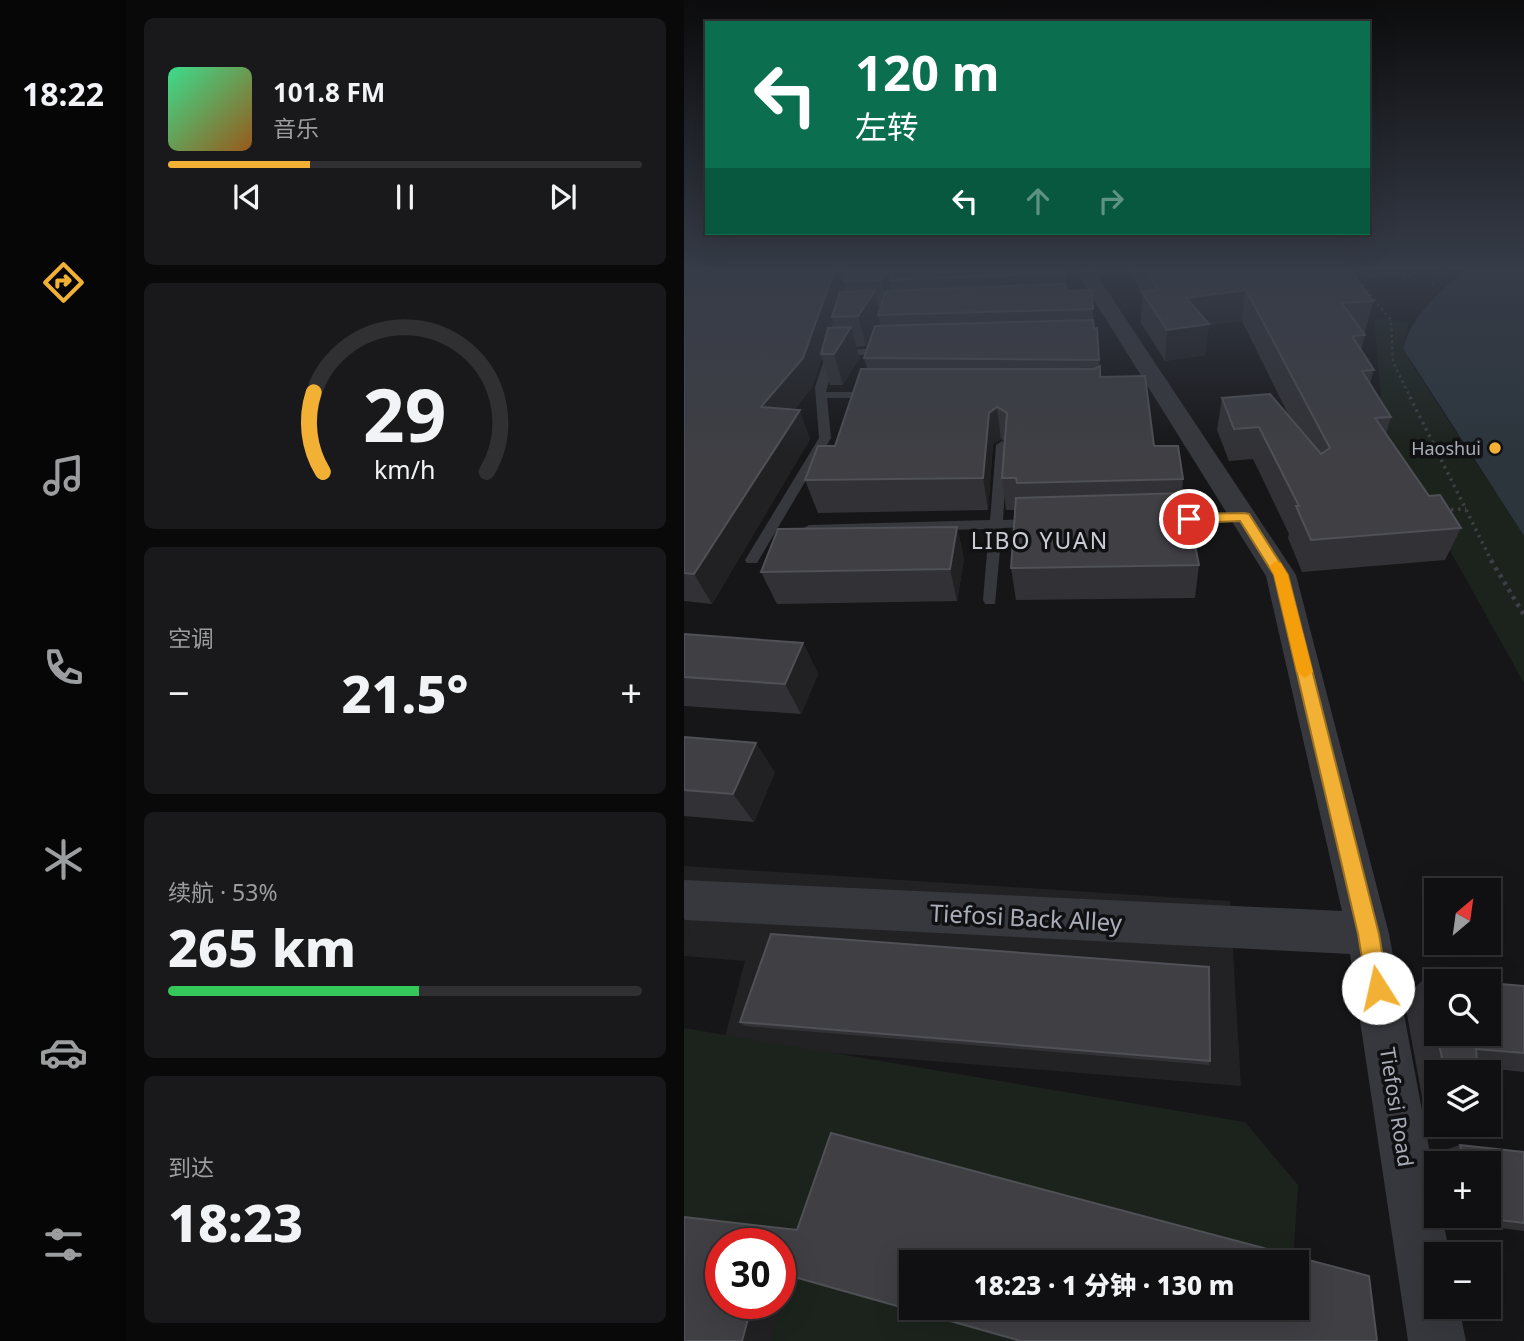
<!DOCTYPE html>
<html lang="zh">
<meta charset="utf-8">
<style>
body{margin:0;font-family:"Noto Sans","Noto Sans SC",sans-serif;background:#19191b;color:#f1f3f6;height:100vh;display:flex;flex-direction:column;font-size:26px;white-space:nowrap}
*{box-sizing:border-box;margin:0}
p{font-size:23px;color:#9c9d9f}
.icon{flex:none;width:38px;height:38px;fill:none;stroke:currentColor;stroke-width:2;stroke-linecap:round;stroke-linejoin:round}
.map{position:relative;flex:1;overflow:hidden}
.drawer{display:flex;flex-direction:column;gap:18px;padding:18px;background:#09090a;width:558px}
.drawer>*{flex:none}
.guide{position:absolute;left:21px;top:21px;width:665px;height:214px;border-radius:0px;box-shadow:0 7px 28px #0002,0 0 0 2px #303032;background:#0b6e4f;color:#fff;overflow:hidden}
.needle{width:46px;rotate:29deg}
.buttons{position:absolute;left:740px;top:878px;display:grid;gap:14px}
.buttons a{display:grid;place-items:center;width:77px;height:77px;border-radius:0px;background:#101012;box-shadow:0 7px 28px #0002,0 0 0 2px #303032;font-size:35px}
.speed{position:absolute;left:21px;top:1228px;display:flex;gap:14px;font-size:35px;font-weight:700;text-align:center}
.speed>*{display:grid;place-content:center;width:91px;height:91px;border-radius:50%;background:#101012;box-shadow:0 7px 28px #0002,0 0 0 2px #303032;line-height:1}
.speed .limit{border:10px solid #d22;background:#fff;color:#111}
.pin{position:absolute;display:grid;place-items:center;width:60px;height:60px;color:#fff;margin:-30px;border:4px solid #fff;border-radius:50%;box-shadow:0 2px 7px #0007}
.me{position:absolute;width:77px;margin:-38px;rotate:350deg;stroke-linejoin:round;filter:drop-shadow(0 0 5px #0008)}
.turn{display:flex;align-items:center;gap:24px;height:147px;padding:0 35px;font-size:32px}
.turn .icon{width:91px;height:91px;stroke-width:2.5}
.turn b{display:block;font-size:49px;line-height:60px}
.lanes{display:flex;align-items:center;height:66px;padding:0 35px;background:#0003;justify-content:center;gap:35px;direction:ltr}
.lanes .off{opacity:.35}
.big{font-size:52px;font-weight:800;line-height:1.1}
.drawer .card{flex:1;display:flex;flex-direction:column;justify-content:center;gap:10px;min-width:0;padding:0 24px;border-radius:10px;background:#19191b}
.drawer .dial{align-items:center;gap:0}
.dial svg{height:182px;overflow:visible;fill:none;stroke:#303032;stroke-width:7;stroke-linecap:round;text-anchor:middle}
.dial text{fill:#f1f3f6;stroke:none}
.song{display:flex;align-items:center;gap:21px}
.cover{width:84px;height:84px;border-radius:10px;background:linear-gradient(135deg,hsl(150 70% 55%),hsl(30 70% 35%))}
.played{height:7px;border-radius:4px;background:linear-gradient(90deg,#f2b134 30%,#303032 30%)}
.keys{display:flex;justify-content:space-around;direction:ltr}
.heat{display:flex;justify-content:space-between;align-items:center;font-size:38px;direction:ltr}
.charge{height:10px;border-radius:5px;background:linear-gradient(90deg,#34c759 53%,#303032 0)}
.trip{position:absolute;left:215px;top:1250px;width:410px;height:70px;border-radius:0px;background:#101012;box-shadow:0 7px 28px #0002,0 0 0 2px #303032;font-weight:800;line-height:70px;text-align:center}
main{display:flex;flex:1;min-height:0}
.tabs{display:flex;flex-direction:column;width:126px;justify-content:space-around;align-items:center;background:#060607;color:#9c9d9f}
.tabs .icon{width:49px;height:49px}
.tabs .current{color:#f2b134}
.tabs b{font-size:32px;color:#f1f3f6}
.map>svg:first-child{display:block}
</style>
<main>
<nav class="tabs">
<b>18:22</b>
<svg class="icon current" aria-label="directions" viewBox="0 0 24 24"><path d="M12 3l9 9-9 9-9-9zM9 14v-3h6M13 9l2 2-2 2"/></svg>
<svg class="icon" aria-label="music" viewBox="0 0 24 24"><path d="M9 18V5l10-2v13"/><circle cx="6" cy="18" r="3"/><circle cx="16" cy="16" r="3"/></svg>
<svg class="icon" aria-label="phone" viewBox="0 0 24 24"><path d="M5 4h4l2 5-3 2q2 4 5 5l2-3 5 2v4C11 20 4 13 5 4z"/></svg>
<svg class="icon" aria-label="climate" viewBox="0 0 24 24"><path d="M12 3v18M4 7l16 10M4 17L20 7"/></svg>
<svg class="icon" aria-label="car" viewBox="0 0 24 24"><path d="M5 17H2v-5l4-1 3-4h7l3 4 3 1v5h-3M9 17h6M6 11h13"/><circle cx="7" cy="17" r="2"/><circle cx="17" cy="17" r="2"/></svg>
<svg class="icon" aria-label="filters" viewBox="0 0 24 24"><path d="M4 7h16M4 17h16"/><circle cx="9" cy="7" r="2"/><circle cx="15" cy="17" r="2"/></svg>
</nav>
<section class="drawer">
<div class="card">
<div class="song"><i class="cover"></i><div><b>101.8 FM</b><p>音乐</p></div></div>
<div class="played"></div>
<div class="keys"><svg class="icon" aria-label="previous" viewBox="0 0 24 24"><path d="M18 5L8 12l10 7zM5 5v14"/></svg><svg class="icon" aria-label="pause" viewBox="0 0 24 24"><path d="M8 5v14M16 5v14"/></svg><svg class="icon" aria-label="next" viewBox="0 0 24 24"><path d="M6 5l10 7-10 7zM19 5v14"/></svg></div>
</div>
<div class="card dial"><svg viewBox="0 0 100 80">
<path d="M14 69A42 42 0 1 1 86 69"/>
<path d="M14 69A42 42 0 0 1 10 34" stroke="#f2b134"/>
<text x="50" y="56" font-size="32" font-weight="700">29</text>
<text x="50" y="72" font-size="11">km/h</text>
</svg></div>
<div class="card"><p>空调</p>
<div class="heat"><a>−</a><b class="big">21.5°</b><a>+</a></div>
</div>
<div class="card"><p>续航 · 53%</p><b class="big">265 km</b><div class="charge"></div></div>
<div class="card"><p>到达</p><b class="big">18:23</b></div>
</section>
<div class="map">
<svg width="840" height="1341" viewBox="0 0 840 1341">
<rect width="100%" height="100%" fill="#161618"/>
<polygon fill="#222225" points="0,866 546,901 557,1086 39,1044 61,961 0,956"/>
<g fill="#1c231d" fill-rule="evenodd">
<polygon points="690,318 725,322 720,343 725,360 840,536 840,683 700,432"/>
<path d="M 0,1028 L 561,1122 L 614,1185 L 609,1262 L 228,1262 L 228,1307 L 603,1341 L 0,1341 ZM 37,1244 L 96,1244 L 96,1304 L 37,1304 Z"/>
</g>
<path fill="#2c353c" d="M 789,268 L 840,268 L 840,536 L 720,350 C 719,326 767,275 789,268 Z"/>
<g fill="none" stroke-linecap="round" stroke-linejoin="round">
<polyline stroke="#3d3f44" stroke-width="2.5" stroke-dasharray="2.5 3.5" stroke-linecap="butt" points="727,399 709,362 707,320 672,277 711,273 748,284 764,268"/>
<g stroke="#3d3f44" stroke-width="3.5" stroke-dasharray="2.5 4.5" stroke-linecap="butt">
<polyline points="726,397 808,562"/>
<polyline points="760,510 782,509"/>
</g>
<polyline stroke="#3d3f44" stroke-width="4.5" stroke-dasharray="3.5 5" stroke-linecap="butt" points="807,560 840,615"/>
<g fill="#37383d" fill-rule="evenodd">
<polygon points="148,348 152,350 204,348 209,351 204,354 152,356 142,392 187,392 193,395 187,398 143,398 147,438 73,563 63,563 61,560 135,438 131,387 143,351"/>
<polygon points="318,441 324,445 319,520 350,519 357,523 350,527 318,528 311,604 301,604 299,600 305,529 125,533 118,529 125,525 306,520 312,445"/>
<polygon points="560,513 565,514 565,520 485,523 478,519 485,515"/>
</g>
<polygon fill="#37383d" fill-rule="evenodd" points="390,268 408,268 612,575 705,934 752,1185 752,1216 758,1216 766,1255 752,1255 752,1307 775,1307 782,1341 724,1341 666,954 0,920 0,880 658,911 582,576"/>
</g>
<g fill="#323236">
<polygon points="0,268 381,268 382,291 408,290 410,329 413,328 416,377 470,446 499,479 498,493 515,565 511,598 332,600 327,568 332,510 322,510 318,478 321,442 317,439 309,445 304,510 134,513 121,480 151,446 183,369 180,358 186,340 182,346 172,347 175,358 159,385 146,385 138,358 128,387 111,409 126,439 28,604 0,601"/>
<polygon points="444,268 664,268 689,301 681,332 679,332 681,335 677,351 690,370 686,383 707,417 702,434 745,496 777,528 761,560 618,572 604,538 605,534 569,459 545,461 533,430 538,398 606,418 558,321 525,325 521,355 481,361 457,323 458,294"/>
<polygon points="273,527 280,559 273,601 93,604 77,572"/>
<polygon points="0,634 119,643 134,674 117,714 0,706"/>
<polygon points="0,737 91,772 70,822 0,816"/>
<polygon points="741,978 840,986 840,1072 793,1067 794,1073 752,1073 752,1099 738,1097 720,998"/>
<polygon points="56,1022 526,1061 525,1065 61,1026"/>
<polygon points="776,1145 840,1152 840,1231 762,1221 760,1216 805,1216 805,1164 752,1164 752,1173 749,1154"/>
</g>
<g fill="#212124">
<polygon points="151,268 164,268 160,281 161,287 151,316 148,317 149,322 139,354 137,354 138,358 128,387 89,437 77,407"/>
<polygon points="203,272 209,302 205,310 198,280"/>
<polygon points="562,290 558,321 525,325 521,355 481,361 483,330 502,298"/>
<polygon points="191,291 196,315 194,315 196,324 182,346 174,316"/>
<polygon points="167,327 175,358 159,385 150,354"/>
<polygon points="313,407 317,439 309,445 304,510 299,478 305,413"/>
<polygon points="116,410 126,439 28,604 10,574"/>
<polygon points="273,527 280,559 273,601 266,569"/>
<polygon points="119,643 134,674 117,714 101,684"/>
<polygon points="72,743 91,772 70,822 49,794"/>
<polygon points="0,919 5,923 4,939 0,936"/>
<polygon points="96,1269 107,1269 87,1341 58,1341 68,1304 96,1304"/>
</g>
<g fill="#3f3f44" stroke="#4f5156" stroke-width="2" fill-rule="evenodd">
<polygon points="0,268 151,268 119,358 77,407 116,410 10,574 0,573"/>
<polygon points="164,268 381,268 381,273 206,280 208,274 203,272 198,280 160,281"/>
<polygon points="461,268 664,268 689,301 658,303 681,335 668,336 690,370 678,371 707,417 691,418 745,496 756,495 777,528 627,540 612,506 615,506 575,427 550,429 538,398 586,394 637,454 646,448 562,290 502,298 525,324 483,330 458,292 474,290"/>
<polygon points="382,284 382,291 408,290 409,309 194,315 202,291"/>
<polygon points="191,291 174,316 148,317 156,292"/>
<polygon points="409,320 410,329 413,328 415,360 180,358 191,326"/>
<polygon points="167,327 150,354 137,354 144,328"/>
<polygon points="416,366 416,377 461,376 470,446 494,446 499,479 333,483 332,478 318,478 323,413 313,407 305,413 299,478 121,480 134,446 151,446 177,369 410,369"/>
<polygon points="501,493 515,565 327,568 332,498"/>
<polygon points="273,527 266,569 77,572 94,529"/>
<polygon points="0,634 119,643 101,684 0,677"/>
<polygon points="0,737 72,743 49,794 0,790"/>
<polygon points="87,934 525,967 526,1061 56,1022"/>
<polygon points="741,978 788,982 752,982 752,1032"/>
<polygon points="805,983 840,986 840,1053 792,1049 794,1073 761,1073 753,1034 805,1034"/>
<path d="M 147,1133 L 685,1276 L 693,1341 L 337,1341 L 96,1273 L 96,1244 L 37,1244 L 37,1304 L 68,1304 L 58,1341 L 0,1341 L 0,1217 L 113,1230 ZM 228,1262 L 612,1262 L 612,1307 L 228,1307 Z"/>
<polygon points="776,1145 840,1152 840,1223 791,1217 805,1216 805,1164 780,1164"/>
</g>
<linearGradient id="sky" x2="0" y2="1"><stop stop-color="#0c0c0d"/><stop offset="0.59" stop-color="#363c48"/><stop offset="1" stop-color="#363c48" stop-opacity="0"/></linearGradient>
<rect width="840" height="456" fill="url(#sky)"/>
<polygon fill="#f2b134" stroke="#9d7322" stroke-width="2" points="560,513 565,514 604,575 695,934 704,988 701,996 694,999 686,996 683,988 674,934 590,575 556,521 505,523 499,519 505,514"/>
<polygon fill="#f59e0b" points="592,561 597,563 604,575 629,672 621,678 613,672 590,575 585,566"/>
<circle fill="#f2b134" stroke="#111113" stroke-width="2.5" cx="811" cy="448" r="7"/>
<g text-anchor="middle" dominant-baseline="central" stroke-width="7" stroke-linejoin="round" paint-order="stroke">
<g font-size="18" fill="#a8adb8" stroke="#111113" text-anchor="end">
<text x="797" y="448">Haoshui</text>
</g>
<g font-size="21" fill="#a8adb8" stroke="#111113">
<text transform="translate(713 1107) rotate(81)">Tiefosi Road</text>
</g>
<g font-size="23" letter-spacing="2" fill="#c9ccd4" stroke="#111113">
<text x="356" y="540">LIBO YUAN</text>
</g>
<g font-size="24" fill="#a8adb8" stroke="#111113">
<text transform="translate(342 917) rotate(3)">Tiefosi Back Alley</text>
</g>
</g>
</svg>
<div class="buttons">
<a><svg class="needle" viewBox="-14 -14 28 28"><path d="M0-13l5 13h-10z" fill="#e53935"/><path d="M0 13l5-13h-10z" fill="#9c9d9f"/></svg></a>
<a><svg class="icon" aria-label="search" viewBox="0 0 24 24"><circle cx="10" cy="10" r="6"/><path d="M15 15l6 6"/></svg></a>
<a><svg class="icon" aria-label="layers" viewBox="0 0 24 24"><path d="M12 4l9 5-9 5-9-5zM3 14l9 5 9-5"/></svg></a>
<a>+</a>
<a>−</a>
</div>
<div class="speed"><div class="limit">30</div></div>
<div class="pin" style="left:505px;top:519px;background:#d93025"><svg class="icon" aria-label="arrive" viewBox="0 0 24 24"><path d="M6 21V4h12l-3 4 3 4H6"/></svg></div>
<svg class="me" style="left:694px;top:988px" viewBox="-20 -20 40 40"><circle r="19" fill="#fff"/><path d="M0-13L10 11 0 6-10 11z" fill="#f2b134"/></svg>
<div class="trip">18:23 · 1 分钟 · 130 m</div>
<div class="guide">
<div class="turn"><svg class="icon" aria-label="left" viewBox="0 0 24 24"><path d="M17 20v-9H6M10 6l-5 5 5 5"/></svg><div><b>120 m</b>左转</div></div>
<div class="lanes"><svg class="icon" aria-label="left" viewBox="0 0 24 24"><path d="M17 20v-9H6M10 6l-5 5 5 5"/></svg><svg class="icon off" aria-label="ahead" viewBox="0 0 24 24"><path d="M12 20V5M6 11l6-6 6 6"/></svg><svg class="icon off" aria-label="right" viewBox="0 0 24 24"><path d="M7 20v-9h11M14 6l5 5-5 5"/></svg></div>
</div>
</div>
</main>
